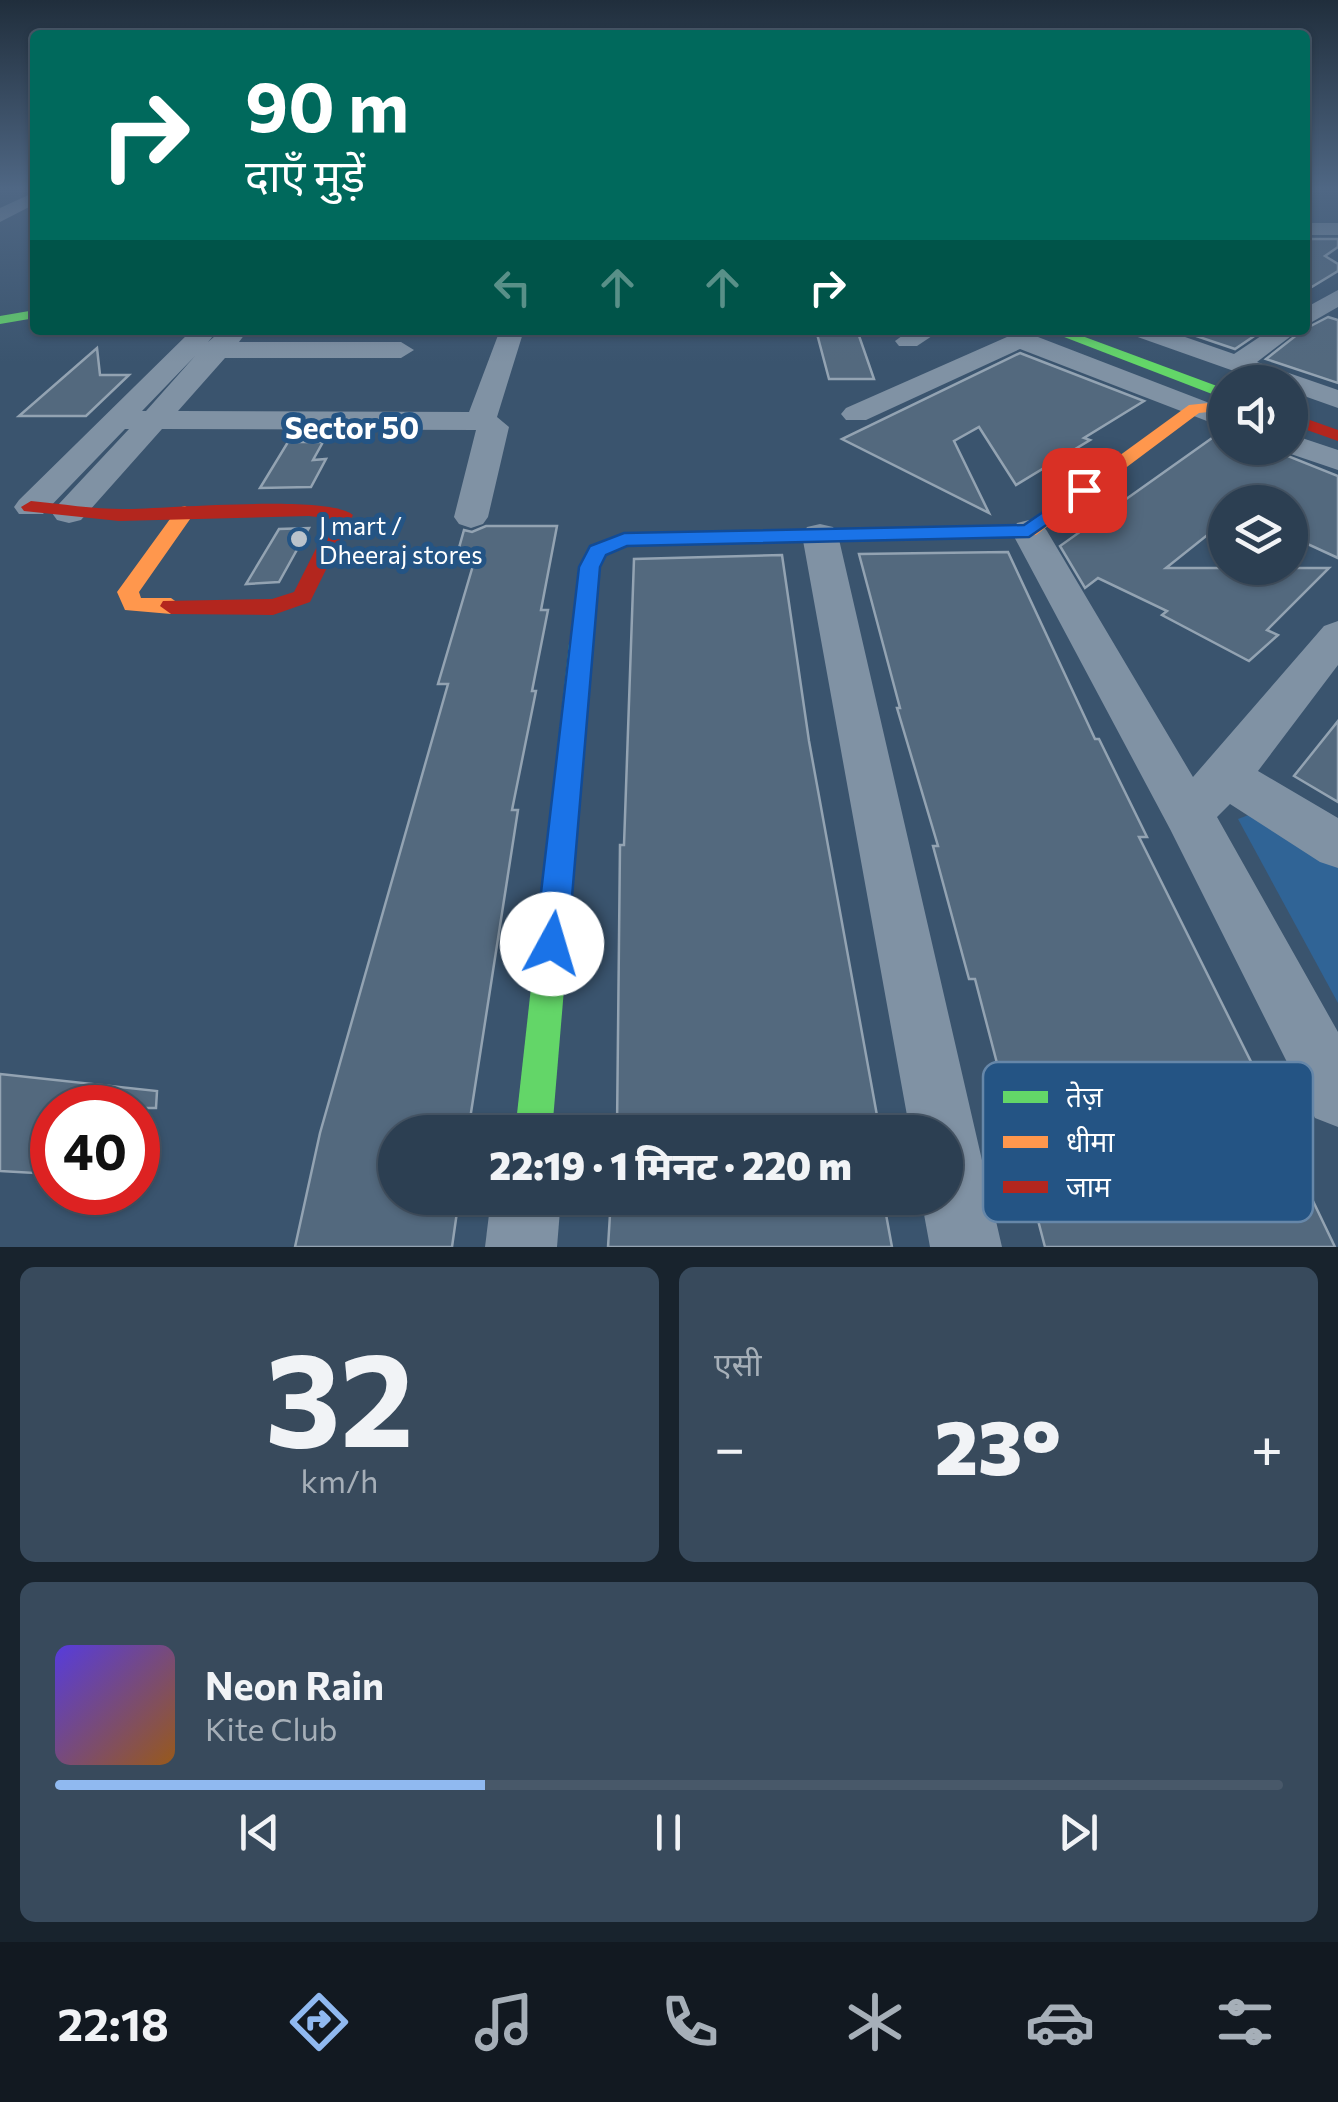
<!DOCTYPE html>
<html lang="hi">
<meta charset="utf-8">
<style>
body{margin:0;font-family:Commissioner,"Noto Sans Devanagari",sans-serif;background:#384a5c;color:#f1f3f6;height:100vh;display:flex;flex-direction:column;font-size:38px;white-space:nowrap}
*{box-sizing:border-box;margin:0}
p{font-size:32px;color:#a6afb8}
.icon{flex:none;width:55px;height:55px;fill:none;stroke:currentColor;stroke-width:2;stroke-linecap:round;stroke-linejoin:round}
.map{position:relative;height:1247px;overflow:hidden}
.side{display:flex;flex-direction:column;gap:20px;padding:20px;background:#18232d;flex:1}
.side>*{flex:none}
.guide{position:absolute;left:30px;top:30px;width:1280px;height:305px;border-radius:10px;box-shadow:0 2px 8px #0004,0 0 0 2px #485869;background:#00695c;color:#fff;overflow:hidden}
.controls{position:absolute;left:1208px;top:365px;display:grid;gap:20px}
.controls a{display:grid;place-items:center;width:100px;height:100px;border-radius:50%;background:#2c3f52;box-shadow:0 2px 8px #0004,0 0 0 2px #485869;font-size:50px}
.speed{position:absolute;left:30px;top:1085px;display:flex;gap:20px;font-size:50px;font-weight:700;text-align:center}
.speed>*{display:grid;place-content:center;width:130px;height:130px;border-radius:50%;background:#2c3f52;box-shadow:0 2px 8px #0004,0 0 0 2px #485869;line-height:1}
.speed .limit{border:15px solid #d22;background:#fff;color:#111}
.pin{position:absolute;display:grid;place-items:center;width:85px;height:85px;color:#fff;margin:-42px;border-radius:20px;box-shadow:0 5px 15px #0006}
.me{position:absolute;width:110px;margin:-55px;rotate:6deg;stroke-linejoin:round;filter:drop-shadow(0 0 8px #0008)}
.turn{display:flex;align-items:center;gap:35px;height:210px;padding:0 50px;font-size:45px}
.turn .icon{width:130px;height:130px;stroke-width:2.5}
.turn b{display:block;font-size:70px;line-height:85px}
.lanes{display:flex;align-items:center;height:95px;padding:0 50px;background:#0003;justify-content:center;gap:50px;direction:ltr}
.lanes .off{opacity:.35}
.big{font-size:75px;font-weight:800;line-height:1.1}
.side .widget{flex:1;display:flex;flex-direction:column;justify-content:center;gap:15px;min-width:0;padding:0 35px;border-radius:15px;background:#384a5c}
.side .dial{align-items:center;gap:0}
.dial b{font-size:130px;line-height:1}
.song{display:flex;align-items:center;gap:30px}
.cover{width:120px;height:120px;border-radius:15px;background:linear-gradient(135deg,hsl(250 70% 55%),hsl(30 70% 35%))}
.played{height:10px;border-radius:5px;background:linear-gradient(90deg,#90b9f0 35%,#485869 35%)}
.keys{display:flex;justify-content:space-around;direction:ltr}
.heat{display:flex;justify-content:space-between;align-items:center;font-size:55px;direction:ltr}
.side .tiles{flex:1;display:grid;gap:20px;grid-template-columns:1fr 1fr}
.widget:last-child{grid-column:span 2}
.trip{position:absolute;left:378px;top:1115px;width:585px;height:100px;border-radius:50px;background:#2c3f52;box-shadow:0 2px 8px #0004,0 0 0 2px #485869;font-weight:800;line-height:100px;text-align:center}
.menu{display:flex;height:160px;justify-content:space-around;align-items:center;background:#121921;color:#a6afb8}
.menu .icon{width:70px;height:70px}
.menu .on{color:#90b9f0}
.menu b{font-size:45px;color:#f1f3f6}
.map>svg:first-child{display:block}
</style>
<div class="map">
<svg width="1338" height="1247" viewBox="0 0 1338 1247">
<rect width="100%" height="100%" fill="#3a546e"/>
<polygon fill="#306496" points="1262,810 1338,858 1338,1003 1238,819"/>
<g fill="#53697e" stroke="#93a3b2" stroke-width="2.5">
<polygon points="1305,239 1338,239 1338,247 1325,256 1338,264 1338,271 1305,291"/>
<polygon points="1328,317 1338,320 1338,383 1266,359 1303,330"/>
<polygon points="816,330 857,330 874,379 829,379"/>
<polygon points="1194,330 1263,330 1235,349 1193,335"/>
<polygon points="97,348 100,375 129,375 86,416 19,416"/>
<polygon points="1020,353 1144,401 1084,438 1090,440 1016,485 979,427 954,441 989,513 842,439"/>
<polygon points="1222,431 1225,431 1225,448 1268,448 1338,476 1338,558 1290,536 1290,502 1225,502 1225,521 1166,568 1329,568 1267,630 1278,635 1249,661 1162,615 1167,611 1098,578 1085,588 1060,546"/>
<polygon points="288,442 323,442 313,460 326,459 311,487 260,488"/>
<polygon points="486,526 557,526 541,610 548,610 532,691 536,691 512,810 518,810 468,1132 395,1132 395,1198 459,1198 452,1247 295,1247 320,1133 448,684 438,684 474,562 455,562 464,530 472,532"/>
<polygon points="309,528 279,582 246,584 279,529"/>
<polygon points="1008,552 1095,739 1099,739 1147,837 1139,837 1286,1132 1280,1132 1335,1247 1045,1247 975,979 969,979 933,846 938,846 897,708 900,708 859,554"/>
<polygon points="782,555 809,741 880,1132 758,1132 757,1124 617,1129 620,845 624,845 634,559"/>
<polygon points="1338,721 1338,802 1294,776"/>
<polygon points="0,1074 157,1091 156,1108 52,1108 52,1174 0,1171"/>
<polygon points="611,1198 883,1198 892,1247 608,1247"/>
</g>
<g fill="none" stroke-linecap="round" stroke-linejoin="round">
<g fill="#8092a4" fill-rule="evenodd">
<polygon points="35,192 35,204 0,222 0,208"/>
<rect x="1305" y="223" width="33" height="12"/>
<polygon points="1338,290 1338,307 1305,326 1305,308"/>
<path d="M 192,330 L 218,330 L 208,342 L 222,330 L 248,330 L 239,342 L 401,342 L 414,350 L 401,358 L 225,358 L 178,411 L 469,412 L 500,330 L 524,330 L 497,417 L 509,427 L 488,517 L 483,524 L 471,528 L 459,524 L 454,517 L 476,430 L 162,429 L 81,520 L 69,523 L 57,520 L 52,513 L 57,506 L 129,429 L 125,429 L 43,514 L 19,514 L 14,507 L 19,500 ZM 195,356 L 146,411 L 142,411 Z"/>
<polygon points="910,330 941,330 917,346 899,346 895,341"/>
<polygon points="1129,330 1165,330 1234,354 1270,330 1299,330 1257,362 1338,390 1338,408 1290,391 1290,382 1265,382 1132,335"/>
<polygon points="1016,333 1038,337 1225,409 1225,428 1020,349 866,420 846,420 841,414 846,408"/>
<polygon points="1290,434 1338,450 1338,470 1279,450 1290,448"/>
<polygon points="1029,520 1041,523 1047,531 1193,777 1324,626 1338,621 1338,665 1258,771 1338,818 1338,868 1320,862 1230,804 1217,817 1338,1032 1338,1127 1315,1118 1170,829 1011,531 1017,523"/>
<polygon points="820,524 833,527 838,535 1002,1247 930,1247 921,1198 945,1198 945,1132 910,1132 802,535 807,527"/>
<polygon points="491,1198 561,1198 557,1247 485,1247"/>
</g>
<g fill="#63d668" fill-rule="evenodd">
<polygon points="35,310 35,318 0,324 0,316"/>
<polygon points="1046,330 1066,330 1225,389 1225,399"/>
<polygon points="581,636 593,644 552,1132 515,1132 569,644"/>
</g>
<g fill="#ff974d" fill-rule="evenodd">
<polygon points="1225,393 1225,406 1218,411 1199,413 1036,535 983,538 973,532 983,526 1024,525 1189,405 1208,403"/>
<polygon points="185,506 195,512 139,592 141,598 171,598 182,606 171,614 125,610 117,592 178,508"/>
</g>
<g fill="#b3261e" fill-rule="evenodd">
<polygon points="1290,413 1338,430 1338,441 1290,424"/>
<path d="M 31,501 C 62,504 93,509 123,509 C 164,509 329,494 353,515 L 310,602 L 273,615 L 171,614 L 160,606 L 163,601 L 272,599 L 294,592 L 331,519 L 309,516 L 119,521 L 24,511 L 21,507 Z"/>
<polygon points="983,526 990,528 993,532 990,536 626,546 605,555 599,567 589,650 573,650 569,644 579,567 590,546 616,536"/>
</g>
</g>
<linearGradient id="sky" x2="0" y2="1"><stop stop-color="#202e3c"/><stop offset="0.52" stop-color="#4f6784"/><stop offset="1" stop-color="#4f6784" stop-opacity="0"/></linearGradient>
<rect width="1338" height="363" fill="url(#sky)"/>
<polygon fill="#1a73e8" stroke="#114b97" stroke-width="2.5" points="1084,484 1091,486 1091,494 1029,537 627,546 606,555 600,567 568,944 563,955 552,960 540,955 535,944 579,567 590,546 624,533 1024,525"/>
<circle fill="#bac3cc" stroke="#245484" stroke-width="4" cx="299" cy="539" r="10"/>
<g text-anchor="middle" dominant-baseline="central" stroke-width="10" stroke-linejoin="round" paint-order="stroke">
<g font-size="25" fill="#fff" stroke="#245484" text-anchor="start">
<text x="319" y="525">J mart /<tspan x="319" dy="29">Dheeraj stores</tspan></text>
</g>
<g font-size="30" font-weight="bold" fill="#fff" stroke="#245484">
<text x="352" y="426">Sector 50</text>
</g>
</g>
<rect x="983" y="1062" width="330" height="160" rx="15" fill="#245484" stroke="#6687a9" stroke-width="2.5"/>
<rect x="1003" y="1091" width="45" height="12" fill="#63d668"/>
<rect x="1003" y="1136" width="45" height="12" fill="#ff974d"/>
<rect x="1003" y="1181" width="45" height="12" fill="#b3261e"/>
<g font-size="28" fill="#fff">
<text x="1066" y="1107">तेज़</text>
<text x="1066" y="1152">धीमा</text>
<text x="1066" y="1197">जाम</text>
</g>
</svg>
<div class="controls">
<a><svg class="icon" aria-label="sound" viewBox="0 0 24 24"><path d="M4 9h4l5-4v14l-5-4H4zM17 9q2 3 0 6"/></svg></a>
<a><svg class="icon" aria-label="layers" viewBox="0 0 24 24"><path d="M12 4l9 5-9 5-9-5zM3 14l9 5 9-5"/></svg></a>
</div>
<div class="speed"><div class="limit">40</div></div>
<div class="pin" style="left:1084px;top:490px;background:#d93025"><svg class="icon" aria-label="arrive" viewBox="0 0 24 24"><path d="M6 21V4h12l-3 4 3 4H6"/></svg></div>
<svg class="me" style="left:552px;top:944px" viewBox="-20 -20 40 40"><circle r="19" fill="#fff"/><path d="M0-13L10 11 0 6-10 11z" fill="#1a73e8"/></svg>
<div class="trip">22:19 · 1 मिनट · 220 m</div>
<div class="guide">
<div class="turn"><svg class="icon" aria-label="right" viewBox="0 0 24 24"><path d="M7 20v-9h11M14 6l5 5-5 5"/></svg><div><b>90 m</b>दाएँ मुड़ें</div></div>
<div class="lanes"><svg class="icon off" aria-label="left" viewBox="0 0 24 24"><path d="M17 20v-9H6M10 6l-5 5 5 5"/></svg><svg class="icon off" aria-label="ahead" viewBox="0 0 24 24"><path d="M12 20V5M6 11l6-6 6 6"/></svg><svg class="icon off" aria-label="ahead" viewBox="0 0 24 24"><path d="M12 20V5M6 11l6-6 6 6"/></svg><svg class="icon" aria-label="right" viewBox="0 0 24 24"><path d="M7 20v-9h11M14 6l5 5-5 5"/></svg></div>
</div>
</div>
<section class="side">
<div class="tiles">
<div class="widget dial"><b>32</b><p>km/h</p></div>
<div class="widget"><p>एसी</p>
<div class="heat"><a>−</a><b class="big">23°</b><a>+</a></div>
</div>
<div class="widget">
<div class="song"><i class="cover"></i><div><b>Neon Rain</b><p>Kite Club</p></div></div>
<div class="played"></div>
<div class="keys"><svg class="icon" aria-label="previous" viewBox="0 0 24 24"><path d="M18 5L8 12l10 7zM5 5v14"/></svg><svg class="icon" aria-label="pause" viewBox="0 0 24 24"><path d="M8 5v14M16 5v14"/></svg><svg class="icon" aria-label="next" viewBox="0 0 24 24"><path d="M6 5l10 7-10 7zM19 5v14"/></svg></div>
</div>
</div>
</section>
<nav class="menu">
<b>22:18</b>
<svg class="icon on" aria-label="directions" viewBox="0 0 24 24"><path d="M12 3l9 9-9 9-9-9zM9 14v-3h6M13 9l2 2-2 2"/></svg>
<svg class="icon" aria-label="music" viewBox="0 0 24 24"><path d="M9 18V5l10-2v13"/><circle cx="6" cy="18" r="3"/><circle cx="16" cy="16" r="3"/></svg>
<svg class="icon" aria-label="phone" viewBox="0 0 24 24"><path d="M5 4h4l2 5-3 2q2 4 5 5l2-3 5 2v4C11 20 4 13 5 4z"/></svg>
<svg class="icon" aria-label="climate" viewBox="0 0 24 24"><path d="M12 3v18M4 7l16 10M4 17L20 7"/></svg>
<svg class="icon" aria-label="car" viewBox="0 0 24 24"><path d="M5 17H2v-5l4-1 3-4h7l3 4 3 1v5h-3M9 17h6M6 11h13"/><circle cx="7" cy="17" r="2"/><circle cx="17" cy="17" r="2"/></svg>
<svg class="icon" aria-label="filters" viewBox="0 0 24 24"><path d="M4 7h16M4 17h16"/><circle cx="9" cy="7" r="2"/><circle cx="15" cy="17" r="2"/></svg>
</nav>
